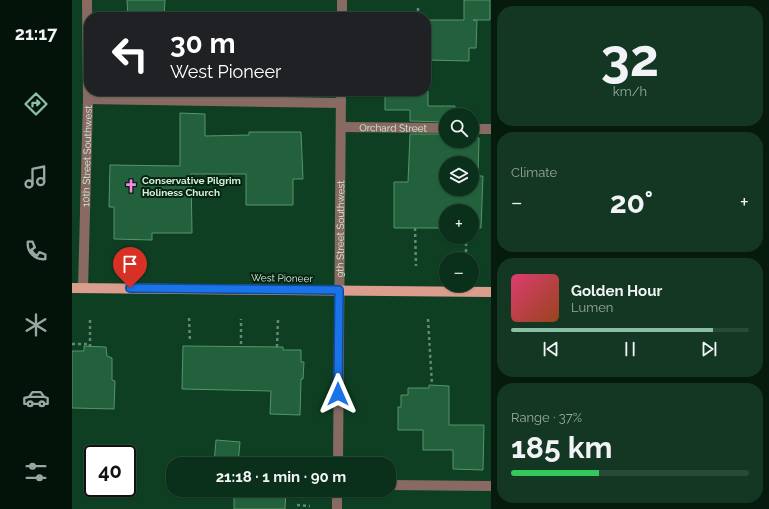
<!DOCTYPE html>
<meta charset="utf-8">
<style>
body{margin:0;font-family:Raleway,sans-serif;background:#133723;color:#f1f3f6;height:100vh;display:flex;flex-direction:column;font-size:15px;white-space:nowrap}
*{box-sizing:border-box;margin:0}
p{font-size:13px;color:#99a9a2}
.icon{flex:none;width:22px;height:22px;fill:none;stroke:currentColor;stroke-width:2;stroke-linecap:round;stroke-linejoin:round}
.map{position:relative;flex:1;overflow:hidden}
.side{display:flex;flex-direction:column;gap:6px;padding:6px;background:#061a0e;width:278px}
.side>*{flex:none}
.banner{position:absolute;left:12px;top:12px;width:347px;height:84px;border-radius:16px;box-shadow:0 1px 3px #0004,0 0 0 1px #2a4a39;background:#202124;color:#fff;overflow:hidden}
.controls{position:absolute;left:367px;top:108px;display:grid;gap:8px}
.controls a{display:grid;place-items:center;width:40px;height:40px;border-radius:50%;background:#0a2f1a;box-shadow:0 1px 3px #0004,0 0 0 1px #2a4a39;font-size:20px}
.speed{position:absolute;left:12px;top:445px;display:flex;gap:8px;font-size:20px;font-weight:700;text-align:center}
.speed>*{display:grid;place-content:center;width:52px;height:52px;border-radius:50%;background:#0a2f1a;box-shadow:0 1px 3px #0004,0 0 0 1px #2a4a39;line-height:1}
.speed .limit{border:2px solid #111;border-radius:6px;background:#fff;color:#111}
.pin{position:absolute;display:grid;place-items:center;width:34px;height:34px;color:#fff;margin:-41px -17px;border-radius:50% 50% 50% 0;rotate:-45deg;box-shadow:0 0 4px #0007}
.pin .icon{rotate:45deg}
.me{position:absolute;width:44px;margin:-22px;rotate:0deg;stroke-linejoin:round;filter:drop-shadow(0 0 3px #0008)}
.turn{display:flex;align-items:center;gap:14px;height:84px;padding:0 20px;font-size:18px}
.turn .icon{width:52px;height:52px;stroke-width:2.5}
.turn b{display:block;font-size:28px;line-height:34px}
.big{font-size:30px;font-weight:700;line-height:1.1}
.side .tile{flex:1;display:flex;flex-direction:column;justify-content:center;gap:6px;min-width:0;padding:0 14px;border-radius:16px;background:#133723}
.side .dial{align-items:center;gap:0}
.dial b{font-size:52px;line-height:1}
.song{display:flex;align-items:center;gap:12px}
.cover{width:48px;height:48px;border-radius:6px;background:linear-gradient(135deg,hsl(340 70% 55%),hsl(20 70% 35%))}
.played{height:4px;border-radius:2px;background:linear-gradient(90deg,#8abfa5 85%,#2a4a39 85%)}
.keys{display:flex;justify-content:space-around;direction:ltr}
.heat{display:flex;justify-content:space-between;align-items:center;font-size:22px;direction:ltr}
.charge{height:6px;border-radius:3px;background:linear-gradient(90deg,#34c759 37%,#2a4a39 0)}
.trip{position:absolute;left:94px;top:457px;width:230px;height:40px;border-radius:16px;background:#0a2f1a;box-shadow:0 1px 3px #0004,0 0 0 1px #2a4a39;font-weight:700;line-height:40px;text-align:center}
main{display:flex;flex:1;min-height:0}
.tab-bar{display:flex;flex-direction:column;width:72px;justify-content:space-around;align-items:center;background:#04130a;color:#99a9a2}
.tab-bar .icon{width:28px;height:28px}
.tab-bar .current{color:#8abfa5}
.tab-bar b{font-size:18px;color:#f1f3f6}
.map>svg:first-child{display:block}
</style>
<main>
<nav class="tab-bar">
<b>21:17</b>
<svg class="icon current" aria-label="directions" viewBox="0 0 24 24"><path d="M12 3l9 9-9 9-9-9zM9 14v-3h6M13 9l2 2-2 2"/></svg>
<svg class="icon" aria-label="music" viewBox="0 0 24 24"><path d="M9 18V5l10-2v13"/><circle cx="6" cy="18" r="3"/><circle cx="16" cy="16" r="3"/></svg>
<svg class="icon" aria-label="phone" viewBox="0 0 24 24"><path d="M5 4h4l2 5-3 2q2 4 5 5l2-3 5 2v4C11 20 4 13 5 4z"/></svg>
<svg class="icon" aria-label="climate" viewBox="0 0 24 24"><path d="M12 3v18M4 7l16 10M4 17L20 7"/></svg>
<svg class="icon" aria-label="car" viewBox="0 0 24 24"><path d="M5 17H2v-5l4-1 3-4h7l3 4 3 1v5h-3M9 17h6M6 11h13"/><circle cx="7" cy="17" r="2"/><circle cx="17" cy="17" r="2"/></svg>
<svg class="icon" aria-label="filters" viewBox="0 0 24 24"><path d="M4 7h16M4 17h16"/><circle cx="9" cy="7" r="2"/><circle cx="15" cy="17" r="2"/></svg>
</nav>
<div class="map">
<svg width="419" height="509" viewBox="0 0 419 509">
<rect width="100%" height="100%" fill="#0e3f23"/>
<g fill="#23613c" stroke="#56946b" fill-rule="evenodd">
<polygon points="55,0 93,0 92,17 56,17"/>
<polygon points="392,0 418,0 418,20 401,20 405,20 404,48 397,48 397,61 354,60 354,20 392,20"/>
<polygon points="313,91 356,91 356,106 383,106 383,115 374,115 374,122 338,121 338,110 313,110"/>
<polygon points="108,113 133,114 133,136 177,135 177,132 229,132 231,179 221,179 221,205 174,205 174,174 119,174 120,233 80,233 80,240 42,239 42,207 37,207 38,165 108,166"/>
<path d="M 338,134 L 374,134 L 374,141 L 400,141 L 400,137 L 407,138 L 406,176 L 411,176 L 409,228 L 400,228 L 400,211 L 374,211 L 374,228 L 322,228 L 322,182 L 336,182 ZM 374,163 L 400,163 L 400,189 L 374,189 Z"/>
<polygon points="12,346 34,347 35,356 40,358 40,380 43,381 42,409 0,408 0,351 12,351"/>
<polygon points="111,346 211,347 211,350 229,350 229,362 232,362 231,379 229,379 228,415 198,414 199,391 110,389"/>
<polygon points="357,385 377,386 377,425 412,425 411,470 381,469 381,450 351,450 351,430 326,430 326,407 329,407 329,395 336,395 336,388 357,388"/>
<polygon points="144,440 168,442 166,464 142,464"/>
<polygon points="162,490 214,490 213,509 162,509"/>
</g>
<g fill="none" stroke-linecap="round" stroke-linejoin="round">
<g stroke="#618b71" stroke-width="2.5" stroke-dasharray="3 3" stroke-linecap="butt">
<polyline points="346,17 346,6"/>
<polyline points="343,228 344,266"/>
<polyline points="394,237 394,259"/>
<polyline points="117,318 118,342"/>
<polyline points="356,319 360,385"/>
<polyline points="0,344 18,344"/>
<polyline points="169,344 169,319"/>
<polyline points="18,347 18,317"/>
<polyline points="205,347 206,320"/>
<polyline points="225,505 238,506"/>
</g>
<g stroke="#886a63" stroke-width="10">
<polyline points="270,17 270,0"/>
<polyline points="16,99 269,103"/>
<path id="s1" d="M 269,127 L 374,128"/>
<polyline points="400,129 419,129"/>
<path id="s2" d="M 11,288 L 16,99 L 15,0"/>
<path id="s3" d="M 266,464 L 269,91"/>
<polyline points="317,485 419,486"/>
<polyline points="265,509 265,490"/>
</g>
<polyline stroke="#da9d8e" stroke-width="10" points="0,288 419,292"/>
</g>
<g fill="none" stroke-linecap="round" stroke-linejoin="round">
<g stroke="#114b97" stroke-width="10">
<polyline id="route" points="58,288 267,290 266,394"/>
</g>
<use href="#route" stroke="#1a73e8" stroke-width="7"/>
</g>
<defs>
<g id="church-bare" transform="scale(1.08)"><path d="M-1.2-6h2.4v3.5h3.3v2.4h-3.3V6h-2.4V-.1h-3.3v-2.4h3.3Z" fill="#fa87e6" stroke="#082212" stroke-width="2.5" paint-order="stroke"/></g>
</defs>
<g fill-rule="evenodd">
<use href="#church-bare" x="59" y="186"/>
</g>
<g text-anchor="middle" dominant-baseline="central" stroke-width="4" stroke-linejoin="round" paint-order="stroke">
<g font-size="10" fill="#d2f1db" stroke="#082212">
<text stroke="none"><textPath href="#s1" startOffset="52">Orchard Street</textPath></text>
<text stroke="none"><textPath href="#s2" startOffset="132">10th Street Southwest</textPath></text>
<text stroke="none"><textPath href="#s3" startOffset="235">9th Street Southwest</textPath></text>
<text transform="translate(210 278) rotate(1)">West Pioneer</text>
</g>
<g font-size="10" font-weight="bold" fill="#d2f1db" stroke="#082212" text-anchor="start">
<text x="70" y="180">Conservative Pilgrim<tspan x="70" dy="12">Holiness Church</tspan></text>
</g>
</g>
</svg>
<div class="controls">
<a><svg class="icon" aria-label="search" viewBox="0 0 24 24"><circle cx="10" cy="10" r="6"/><path d="M15 15l6 6"/></svg></a>
<a><svg class="icon" aria-label="layers" viewBox="0 0 24 24"><path d="M12 4l9 5-9 5-9-5zM3 14l9 5 9-5"/></svg></a>
<a>+</a>
<a>−</a>
</div>
<div class="speed"><div class="limit">40</div></div>
<div class="pin" style="left:58px;top:288px;background:#d93025"><svg class="icon" aria-label="arrive" viewBox="0 0 24 24"><path d="M6 21V4h12l-3 4 3 4H6"/></svg></div>
<svg class="me" style="left:266px;top:394px" viewBox="-20 -20 40 40"><path d="M0-17L14 15 0 8-14 15z" fill="#1a73e8" stroke="#fff" stroke-width="4"/></svg>
<div class="trip">21:18 · 1 min · 90 m</div>
<div class="banner">
<div class="turn"><svg class="icon" aria-label="left" viewBox="0 0 24 24"><path d="M17 20v-9H6M10 6l-5 5 5 5"/></svg><div><b>30 m</b>West Pioneer</div></div>
</div>
</div>
<section class="side">
<div class="tile dial"><b>32</b><p>km/h</p></div>
<div class="tile"><p>Climate</p>
<div class="heat"><a>−</a><b class="big">20°</b><a>+</a></div>
</div>
<div class="tile">
<div class="song"><i class="cover"></i><div><b>Golden Hour</b><p>Lumen</p></div></div>
<div class="played"></div>
<div class="keys"><svg class="icon" aria-label="previous" viewBox="0 0 24 24"><path d="M18 5L8 12l10 7zM5 5v14"/></svg><svg class="icon" aria-label="pause" viewBox="0 0 24 24"><path d="M8 5v14M16 5v14"/></svg><svg class="icon" aria-label="next" viewBox="0 0 24 24"><path d="M6 5l10 7-10 7zM19 5v14"/></svg></div>
</div>
<div class="tile"><p>Range · 37%</p><b class="big">185 km</b><div class="charge"></div></div>
</section>
</main>
